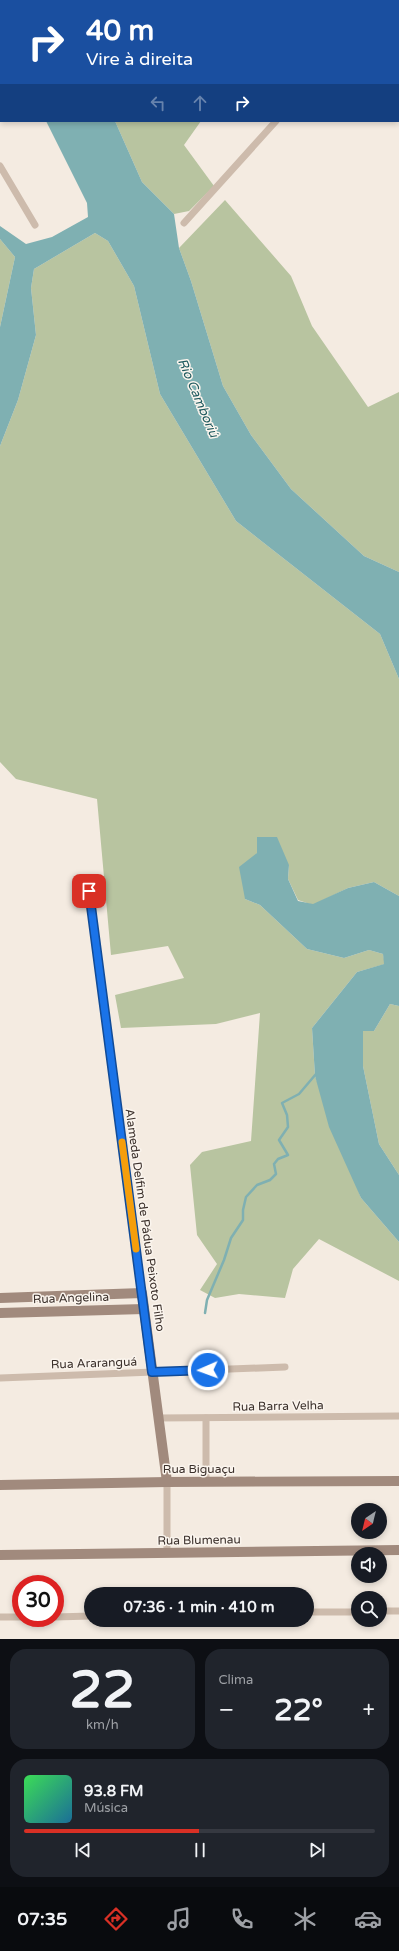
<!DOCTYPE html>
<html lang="pt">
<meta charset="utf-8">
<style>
body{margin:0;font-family:"Varela Round",sans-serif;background:#20242c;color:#f1f3f6;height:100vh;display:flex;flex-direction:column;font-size:15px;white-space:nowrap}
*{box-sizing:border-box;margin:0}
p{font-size:13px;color:#9ea1a6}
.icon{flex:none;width:22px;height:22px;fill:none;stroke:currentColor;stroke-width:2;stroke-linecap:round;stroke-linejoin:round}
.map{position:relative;height:1639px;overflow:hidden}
.details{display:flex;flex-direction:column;gap:10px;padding:10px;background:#0d0f14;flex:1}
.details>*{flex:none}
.guide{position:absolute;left:0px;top:0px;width:399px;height:122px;box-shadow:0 2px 6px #0003;background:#1a4fa0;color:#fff;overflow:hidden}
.needle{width:26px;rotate:215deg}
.tools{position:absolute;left:351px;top:1503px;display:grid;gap:8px}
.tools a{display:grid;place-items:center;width:36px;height:36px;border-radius:50%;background:#171b24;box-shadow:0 2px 6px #0003;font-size:20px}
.speed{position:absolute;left:12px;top:1575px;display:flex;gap:8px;font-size:20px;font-weight:700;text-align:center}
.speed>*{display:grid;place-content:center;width:52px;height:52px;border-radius:50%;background:#171b24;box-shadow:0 2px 6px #0003;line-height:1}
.speed .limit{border:6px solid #d22;background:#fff;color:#111}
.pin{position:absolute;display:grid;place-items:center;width:34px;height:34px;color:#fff;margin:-17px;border-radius:8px;box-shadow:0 2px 6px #0006}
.me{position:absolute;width:44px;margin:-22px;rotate:268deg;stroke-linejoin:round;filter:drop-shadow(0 0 3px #0008)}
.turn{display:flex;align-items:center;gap:14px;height:84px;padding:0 20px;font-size:18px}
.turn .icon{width:52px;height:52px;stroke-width:2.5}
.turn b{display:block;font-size:28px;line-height:34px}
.lanes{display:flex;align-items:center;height:38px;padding:0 20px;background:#0003;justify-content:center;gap:20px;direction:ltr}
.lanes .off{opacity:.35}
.big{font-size:30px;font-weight:700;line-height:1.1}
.details .widget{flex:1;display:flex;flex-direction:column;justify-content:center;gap:6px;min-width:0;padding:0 14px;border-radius:16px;background:#20242c}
.details .dial{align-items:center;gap:0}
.dial b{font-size:52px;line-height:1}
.song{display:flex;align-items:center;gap:12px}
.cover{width:48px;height:48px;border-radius:6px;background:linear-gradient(135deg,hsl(130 70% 55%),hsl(200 70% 35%))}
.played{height:4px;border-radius:2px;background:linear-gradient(90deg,#d93025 50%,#363941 50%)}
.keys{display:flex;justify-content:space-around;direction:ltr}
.heat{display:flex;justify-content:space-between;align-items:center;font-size:22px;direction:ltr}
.details .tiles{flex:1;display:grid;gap:10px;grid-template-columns:1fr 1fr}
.widget:last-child{grid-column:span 2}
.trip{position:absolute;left:84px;top:1587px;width:230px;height:40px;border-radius:20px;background:#171b24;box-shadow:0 2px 6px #0003;font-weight:700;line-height:40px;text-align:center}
.dock{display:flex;height:64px;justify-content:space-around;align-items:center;background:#090b0e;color:#9ea1a6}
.dock .icon{width:28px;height:28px}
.dock .current{color:#d93025}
.dock b{font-size:18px;color:#f1f3f6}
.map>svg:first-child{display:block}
</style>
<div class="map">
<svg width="399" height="1639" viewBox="0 0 399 1639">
<rect width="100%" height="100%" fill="#f4ebe1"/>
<g fill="#b8c4a0">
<polygon points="54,0 223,0 55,1"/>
<polygon points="115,121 201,121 184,145 214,186 189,211 174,214 142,182"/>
<polygon points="225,200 291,276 312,326 368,407 399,392 399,572 364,556 291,489 251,435 223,386 191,281 179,248"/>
<polygon points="95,233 108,241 134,286 160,394 236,521 380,634 399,679 399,896 374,882 348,888 313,905 298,900 288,879 289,865 257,853 245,899 260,905 307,949 344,958 369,950 383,954 385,964 357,972 312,1028 315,1076 361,1198 399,1242 399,1281 319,1239 293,1269 285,1298 239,1294 215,1298 200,1290 217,1264 197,1235 190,1165 202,1152 251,1141 260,1013 216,1024 121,1028 115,995 184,978 168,946 111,955 97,799 16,779 0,762 0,446 18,400 36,335 31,288 34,269"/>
<polygon points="0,239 15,257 0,327"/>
<polygon points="390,1004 399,1006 399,1175 379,1144 363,1066 363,1031 374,1031"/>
</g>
<g fill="#7fb0b2">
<polygon points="46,121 115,121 142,182 174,214 179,248 191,281 223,386 251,435 291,489 364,556 399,572 399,679 380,634 236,521 160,394 134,286 108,241 95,233 34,269 31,288 36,335 18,400 0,446 0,327 15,257 0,239 0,226 26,244 52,237 88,217 87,203"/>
<polygon points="257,837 277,837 289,865 288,879 298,901 313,904 348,888 374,882 399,896 399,1006 390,1004 374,1031 363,1031 363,1066 379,1144 399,1175 399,1242 361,1198 329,1127 315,1076 312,1028 357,972 384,964 383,954 369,950 344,958 307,949 260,905 245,899 239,867 257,853"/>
</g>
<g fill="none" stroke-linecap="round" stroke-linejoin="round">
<polyline stroke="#7fb0b2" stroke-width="2.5" points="205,1313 207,1300 224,1260 231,1238 243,1220 243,1210 246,1197 257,1185 270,1180 276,1174 274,1164 278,1159 288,1155 279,1140 288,1127 287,1115 282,1103 299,1094 316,1074"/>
<g stroke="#cdbbac" stroke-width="7">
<polyline points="244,1 245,0"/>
<polyline points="383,1 383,0"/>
<polyline points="0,166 35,225"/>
<polyline points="184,223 276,121"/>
<polyline points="89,891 142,1293"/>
<polyline points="0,1378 285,1367"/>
<polyline points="158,1418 399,1416"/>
<polyline points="167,1482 167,1553"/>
<polyline points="206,1482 206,1418"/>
<polyline points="380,1611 399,1611"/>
<polyline points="307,1612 358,1612"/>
<polyline points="0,1617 21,1617"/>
<polyline points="55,1617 91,1616"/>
</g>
<g stroke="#a18a7d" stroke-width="10">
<polyline points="0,1298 142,1293 167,1482"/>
<polyline points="0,1313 144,1309"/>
<polyline points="0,1485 167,1482 399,1481"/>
<polyline points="0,1555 399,1550"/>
</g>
</g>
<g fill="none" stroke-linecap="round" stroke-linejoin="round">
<g stroke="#114b97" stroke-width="10">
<polyline id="route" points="89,891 152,1372 208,1370"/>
</g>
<use href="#route" stroke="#1a73e8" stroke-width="7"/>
<polyline stroke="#f59e0b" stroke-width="7" points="122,1142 136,1249"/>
</g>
<g text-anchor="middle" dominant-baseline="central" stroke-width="3" stroke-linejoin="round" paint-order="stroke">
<g font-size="12" fill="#3b302b" stroke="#fbf5ee">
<text transform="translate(145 1220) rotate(82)">Alameda Delfim de Pádua Peixoto Filho</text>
<text transform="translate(71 1298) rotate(-2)">Rua Angelina</text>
<text transform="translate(94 1363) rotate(-2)">Rua Araranguá</text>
<text transform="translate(278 1406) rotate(-1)">Rua Barra Velha</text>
<text x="199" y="1469">Rua Biguaçu</text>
<text transform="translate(199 1540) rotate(-1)">Rua Blumenau</text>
</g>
<g font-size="13" font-style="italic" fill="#1f5a5e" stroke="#fbf5ee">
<text transform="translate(198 398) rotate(67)">Rio Camboriú</text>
</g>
</g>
</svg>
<div class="tools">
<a><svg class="needle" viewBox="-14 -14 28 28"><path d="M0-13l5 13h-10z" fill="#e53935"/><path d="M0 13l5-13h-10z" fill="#9ea1a6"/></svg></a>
<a><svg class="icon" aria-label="sound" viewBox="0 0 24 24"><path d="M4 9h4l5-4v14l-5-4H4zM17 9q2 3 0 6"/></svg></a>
<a><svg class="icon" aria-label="search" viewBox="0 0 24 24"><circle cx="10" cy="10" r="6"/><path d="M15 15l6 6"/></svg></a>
</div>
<div class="speed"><div class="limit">30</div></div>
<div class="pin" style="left:89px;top:891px;background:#d93025"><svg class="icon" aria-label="arrive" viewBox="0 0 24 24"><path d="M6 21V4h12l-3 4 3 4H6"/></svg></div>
<svg class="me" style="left:208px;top:1370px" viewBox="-20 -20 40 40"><circle r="17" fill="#1a73e8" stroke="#fff" stroke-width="3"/><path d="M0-11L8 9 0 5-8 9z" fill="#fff"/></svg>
<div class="trip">07:36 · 1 min · 410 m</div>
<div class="guide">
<div class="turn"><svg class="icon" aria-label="right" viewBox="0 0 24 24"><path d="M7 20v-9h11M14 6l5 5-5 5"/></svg><div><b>40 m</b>Vire à direita</div></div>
<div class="lanes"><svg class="icon off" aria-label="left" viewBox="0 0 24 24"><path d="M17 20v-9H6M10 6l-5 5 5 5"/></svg><svg class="icon off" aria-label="ahead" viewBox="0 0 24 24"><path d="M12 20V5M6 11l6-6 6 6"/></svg><svg class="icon" aria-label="right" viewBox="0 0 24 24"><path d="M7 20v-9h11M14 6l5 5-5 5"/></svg></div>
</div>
</div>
<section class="details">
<div class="tiles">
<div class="widget dial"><b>22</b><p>km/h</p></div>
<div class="widget"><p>Clima</p>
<div class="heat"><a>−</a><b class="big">22°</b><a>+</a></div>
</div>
<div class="widget">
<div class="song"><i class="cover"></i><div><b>93.8 FM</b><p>Música</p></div></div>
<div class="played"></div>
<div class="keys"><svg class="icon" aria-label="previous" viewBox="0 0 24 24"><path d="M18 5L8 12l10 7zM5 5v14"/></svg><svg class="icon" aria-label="pause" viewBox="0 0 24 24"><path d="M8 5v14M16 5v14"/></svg><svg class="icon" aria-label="next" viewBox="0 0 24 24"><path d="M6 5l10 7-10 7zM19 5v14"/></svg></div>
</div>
</div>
</section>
<nav class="dock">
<b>07:35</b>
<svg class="icon current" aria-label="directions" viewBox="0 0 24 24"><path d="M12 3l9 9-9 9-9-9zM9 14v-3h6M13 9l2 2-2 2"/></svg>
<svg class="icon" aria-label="music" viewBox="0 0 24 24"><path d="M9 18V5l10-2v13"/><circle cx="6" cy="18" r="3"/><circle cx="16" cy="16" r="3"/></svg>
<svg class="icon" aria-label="phone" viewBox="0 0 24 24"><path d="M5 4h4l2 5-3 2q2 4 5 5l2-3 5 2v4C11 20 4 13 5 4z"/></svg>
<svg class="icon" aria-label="climate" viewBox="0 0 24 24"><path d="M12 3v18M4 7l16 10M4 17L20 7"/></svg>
<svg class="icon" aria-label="car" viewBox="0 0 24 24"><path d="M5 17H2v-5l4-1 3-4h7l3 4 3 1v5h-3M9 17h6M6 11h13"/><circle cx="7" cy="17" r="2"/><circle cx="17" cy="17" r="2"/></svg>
</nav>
